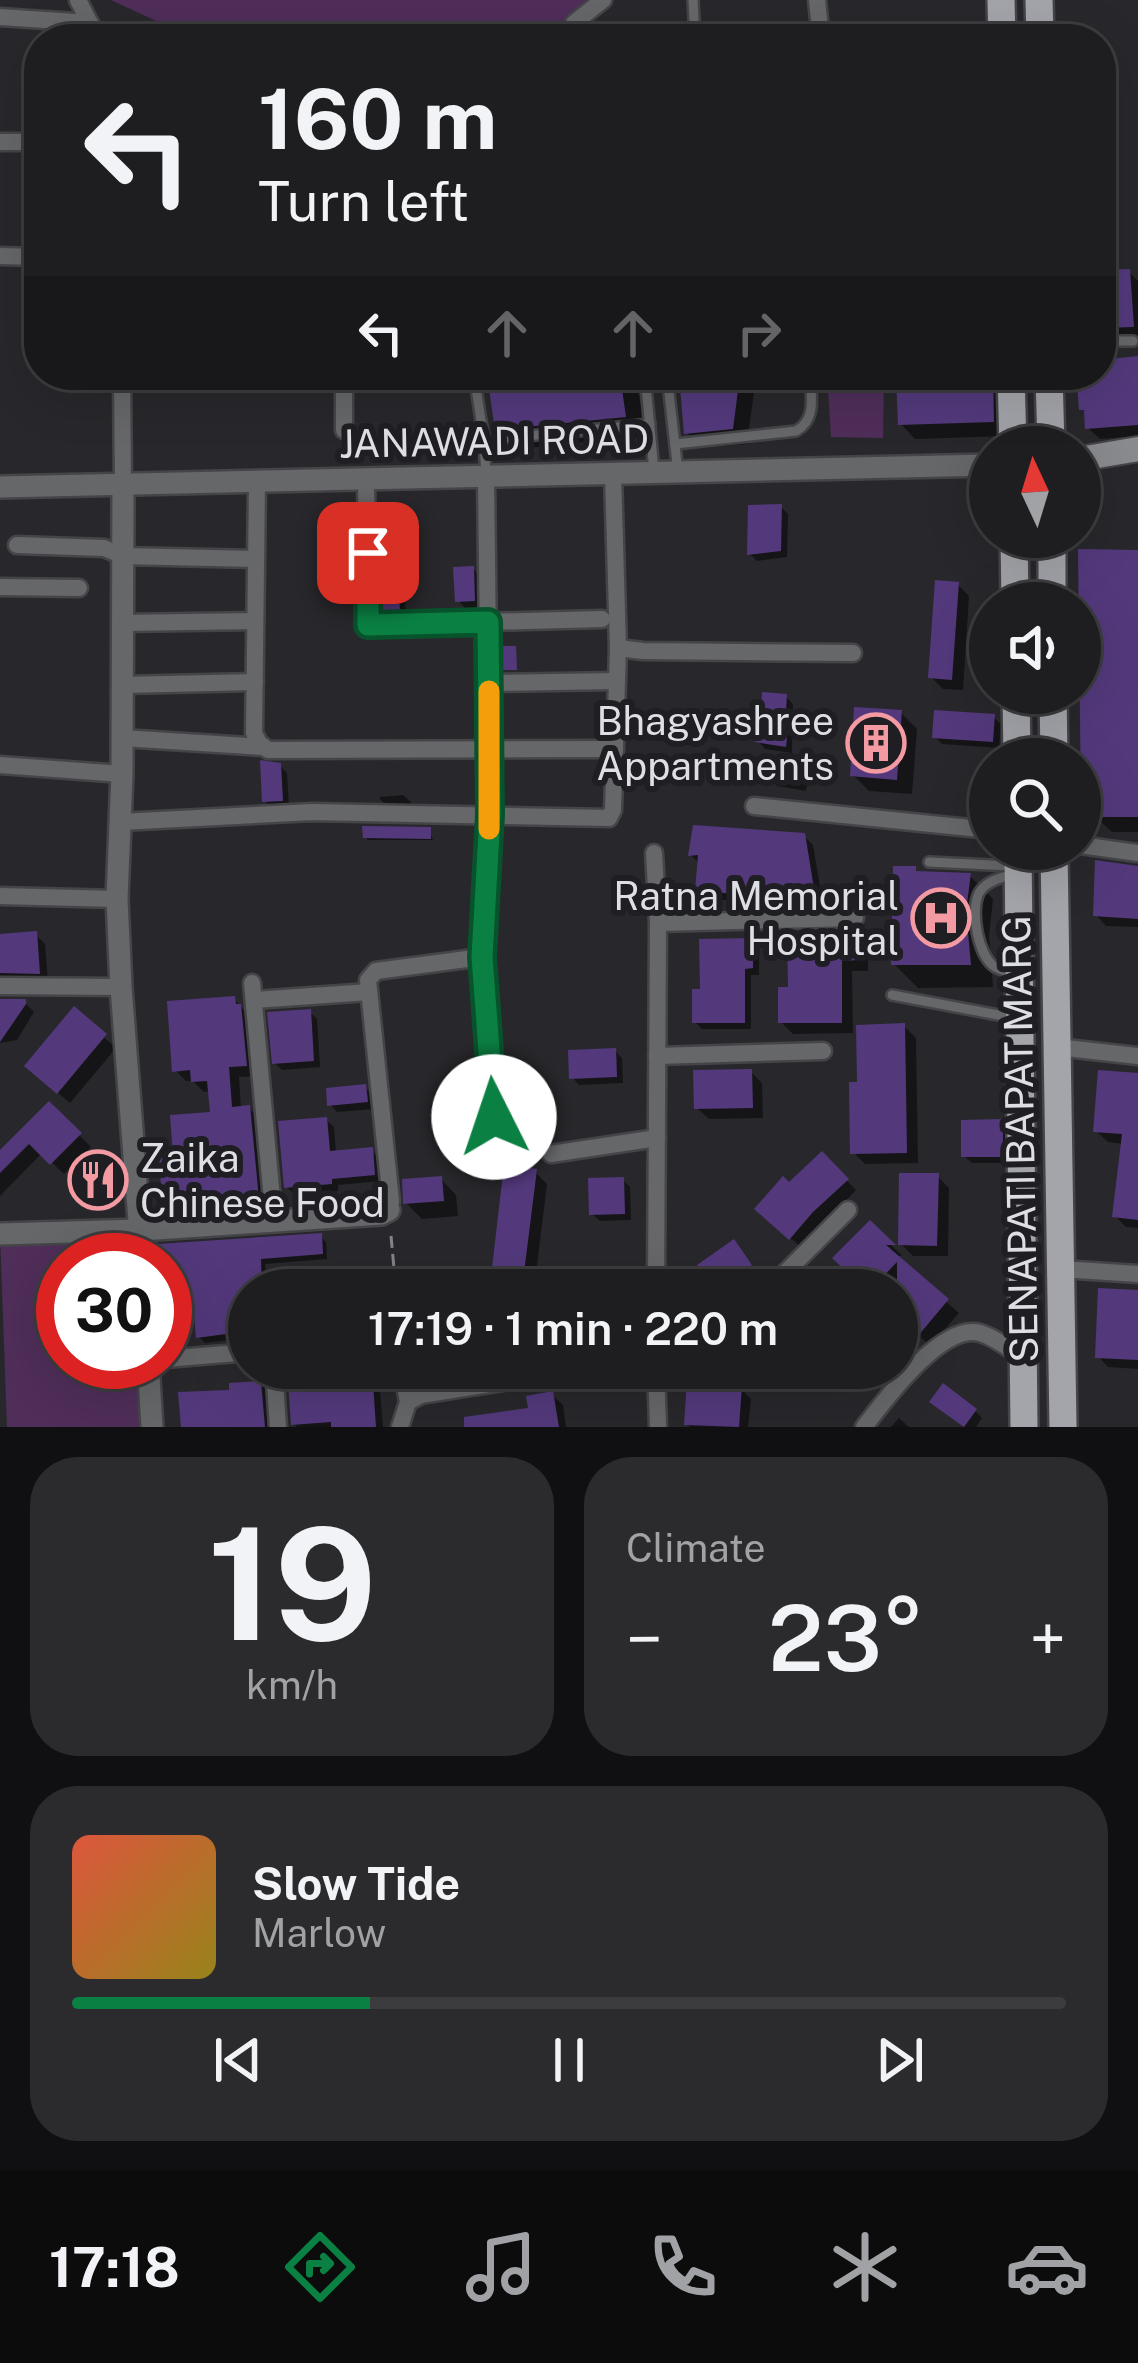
<!DOCTYPE html>
<meta charset="utf-8">
<style>
body{margin:0;font-family:"Public Sans",sans-serif;background:#2b2b2e;color:#f1f3f6;height:100vh;display:flex;flex-direction:column;font-size:45px;white-space:nowrap}
*{box-sizing:border-box;margin:0}
p{font-size:39px;color:#a1a2a5}
.icon{flex:none;width:66px;height:66px;fill:none;stroke:currentColor;stroke-width:2;stroke-linecap:round;stroke-linejoin:round}
.map{position:relative;height:1427px;overflow:hidden}
.details{display:flex;flex-direction:column;gap:30px;padding:30px;background:#101012;flex:1}
.details>*{flex:none}
.guide{position:absolute;left:24px;top:24px;width:1092px;height:366px;border-radius:48px;box-shadow:0 12px 48px #0002,0 0 0 3px #3c3c3f;background:#1e1e21;color:#f1f3f6;overflow:hidden}
.needle{width:78px;rotate:356deg}
.controls{position:absolute;left:969px;top:426px;display:grid;gap:24px}
.controls a{display:grid;place-items:center;width:132px;height:132px;border-radius:50%;background:#1e1e21;box-shadow:0 12px 48px #0002,0 0 0 3px #3c3c3f;font-size:60px}
.speed{position:absolute;left:36px;top:1233px;display:flex;gap:24px;font-size:60px;font-weight:700;text-align:center}
.speed>*{display:grid;place-content:center;width:156px;height:156px;border-radius:50%;background:#1e1e21;box-shadow:0 12px 48px #0002,0 0 0 3px #3c3c3f;line-height:1}
.speed .limit{border:18px solid #d22;background:#fff;color:#111}
.pin{position:absolute;display:grid;place-items:center;width:102px;height:102px;color:#fff;margin:-51px;border-radius:24px;box-shadow:0 6px 18px #0006}
.me{position:absolute;width:132px;margin:-66px;rotate:356deg;stroke-linejoin:round;filter:drop-shadow(0 0 9px #0008)}
.turn{display:flex;align-items:center;gap:42px;height:252px;padding:0 36px;font-size:54px}
.turn .icon{width:156px;height:156px;stroke-width:2.5}
.turn b{display:block;font-size:84px;line-height:102px}
.lanes{display:flex;align-items:center;height:114px;padding:0 36px;background:#0003;justify-content:center;gap:60px;direction:ltr}
.lanes .off{opacity:.35}
.big{font-size:90px;font-weight:600;line-height:1.1}
.details .tile{flex:1;display:flex;flex-direction:column;justify-content:center;gap:18px;min-width:0;padding:0 42px;border-radius:48px;background:#2b2b2e}
.details .dial{align-items:center;gap:0}
.dial b{font-size:156px;line-height:1}
.song{display:flex;align-items:center;gap:36px}
.cover{width:144px;height:144px;border-radius:18px;background:linear-gradient(135deg,hsl(10 70% 55%),hsl(50 70% 35%))}
.played{height:12px;border-radius:6px;background:linear-gradient(90deg,#0b8043 30%,#3c3c3f 30%)}
.keys{display:flex;justify-content:space-around;direction:ltr}
.heat{display:flex;justify-content:space-between;align-items:center;font-size:66px;direction:ltr}
.details .tiles{flex:1;display:grid;gap:30px;grid-template-columns:1fr 1fr}
.tile:last-child{grid-column:span 2}
.trip{position:absolute;left:228px;top:1269px;width:690px;height:120px;border-radius:60px;background:#1e1e21;box-shadow:0 12px 48px #0002,0 0 0 3px #3c3c3f;font-weight:600;line-height:120px;text-align:center}
.tab-bar{display:flex;height:192px;justify-content:space-around;align-items:center;background:#0c0c0d;color:#a1a2a5}
.tab-bar .icon{width:84px;height:84px}
.tab-bar .selected{color:#0b8043}
.tab-bar b{font-size:54px;color:#f1f3f6}
.map>svg:first-child{display:block}
</style>
<div class="map">
<svg width="1138" height="1427" viewBox="0 0 1138 1427">
<rect width="100%" height="100%" fill="#28282c"/>
<g fill="#4f2e59">
<polygon points="111,0 593,0 595,39 195,39"/>
<polygon points="827,375 884,375 883,438 831,437"/>
<polygon points="99,1232 100,1260 63,1260 63,1362 139,1362 142,1427 7,1427 0,1234"/>
</g>
<g fill="#0007">
<polygon points="777,31 786,39 717,39 717,37"/>
<polygon points="656,33 662,39 618,39 618,36"/>
<polygon points="1129,272 1138,281 1138,338 1109,339 1101,330 1101,274"/>
<polygon points="1138,359 1138,436 1100,439 1088,428 1087,414 1082,409 1084,375 1101,375 1101,363"/>
<polygon points="490,375 636,375 645,436 518,449 498,428"/>
<polygon points="682,375 759,375 756,377 747,444 702,448 687,433"/>
<polygon points="909,375 997,375 997,382 1007,392 1008,436 915,439 901,424"/>
<polygon points="781,507 788,514 787,557 757,561 750,554"/>
<polygon points="1138,553 1138,832 1112,832 1084,806"/>
<polygon points="396,564 404,571 406,618 391,618 384,611"/>
<polygon points="473,569 480,576 481,607 465,608 458,600"/>
<polygon points="958,585 969,596 963,690 943,689 931,677"/>
<polygon points="786,697 793,704 792,753 765,749 758,741"/>
<polygon points="901,713 917,729 912,794 869,791 853,775"/>
<polygon points="993,717 1001,724 999,748 942,744 935,737"/>
<polygon points="280,766 287,773 289,807 272,808 265,801"/>
<polygon points="802,768 809,775 806,791 777,786 770,778"/>
<polygon points="403,795 411,802 411,807 388,807 380,799 380,797"/>
<polygon points="429,830 433,840 368,840 365,837"/>
<polygon points="804,836 813,845 824,910 797,913 788,904 707,899 698,890 700,864 691,855"/>
<polygon points="915,869 920,874 970,876 993,899 989,936 993,987 918,988 894,964"/>
<polygon points="1138,870 1138,927 1106,926 1096,915"/>
<polygon points="856,933 868,945 868,971 852,971 853,1033 793,1034 781,1022 791,990"/>
<polygon points="35,934 45,944 48,982 0,988 0,936"/>
<polygon points="752,941 759,948 759,975 751,975 751,1029 702,1029 695,1022"/>
<polygon points="234,999 251,1018 256,1076 239,1077 241,1109 249,1108 260,1119 268,1208 227,1212 228,1220 187,1222 176,1211 174,1194 164,1184 176,1159 213,1114 211,1091 204,1092 193,1081 186,1081 175,1070"/>
<polygon points="0,1001 24,1002 34,1012 17,1040 0,1043"/>
<polygon points="74,1011 116,1048 70,1103 39,1077"/>
<polygon points="310,1012 317,1019 320,1067 282,1070 275,1063"/>
<polygon points="904,1026 916,1038 918,1163 865,1164 853,1152 860,1085"/>
<polygon points="615,1051 622,1058 623,1083 579,1085 572,1077"/>
<polygon points="751,1072 762,1083 763,1118 709,1119 697,1108"/>
<polygon points="1138,1076 1138,1228 1126,1227 1115,1216 1124,1144 1108,1142 1096,1131"/>
<polygon points="365,1087 372,1095 374,1109 337,1112 330,1104"/>
<polygon points="49,1105 91,1147 64,1174 42,1153 0,1196 0,1151"/>
<polygon points="326,1120 334,1127 336,1153 371,1150 379,1158 381,1181 338,1185 338,1191 294,1194 287,1187"/>
<polygon points="1002,1122 1009,1130 1009,1163 972,1163 964,1156"/>
<polygon points="822,1155 856,1190 801,1247 768,1219 789,1186"/>
<polygon points="535,1172 547,1184 534,1290 499,1290 493,1284"/>
<polygon points="937,1176 949,1188 948,1256 913,1256 901,1244"/>
<polygon points="441,1179 456,1195 458,1216 422,1219 406,1203"/>
<polygon points="623,1180 630,1187 631,1220 600,1221 592,1214"/>
<polygon points="870,1224 902,1256 894,1256 959,1313 930,1346 897,1315 897,1290 870,1290 837,1258"/>
<polygon points="320,1236 326,1242 327,1259 265,1264 267,1290 249,1290 249,1337 205,1343 199,1337 196,1298 169,1299 165,1295 165,1260 159,1260"/>
<polygon points="741,1250 757,1274 733,1290 718,1290 701,1266"/>
<polygon points="631,1285 637,1290 610,1290"/>
<polygon points="1138,1293 1138,1369 1108,1367 1098,1356"/>
<polygon points="288,1368 378,1368 383,1427 297,1427 294,1424"/>
<polygon points="741,1368 773,1368 757,1384"/>
<polygon points="261,1384 270,1393 274,1427 183,1427 232,1393"/>
<polygon points="741,1389 751,1399 748,1427 690,1427 687,1424"/>
<polygon points="552,1395 563,1405 566,1427 478,1427 531,1411"/>
<polygon points="940,1408 975,1411 982,1418 976,1427 965,1427"/>
<polygon points="899,1418 909,1427 891,1427"/>
</g>
<g fill="#53397c">
<polygon points="1130,269 1134,327 1101,328 1101,270"/>
<polygon points="1138,356 1138,425 1085,429 1084,410 1079,410 1077,384 1082,383 1081,375 1101,375 1101,360"/>
<polygon points="487,375 620,375 626,417 495,430"/>
<polygon points="679,375 740,375 733,429 684,434"/>
<polygon points="953,375 993,375 994,422 898,425 896,377"/>
<polygon points="782,504 781,551 747,555 748,505"/>
<polygon points="1078,549 1138,550 1138,817 1094,817 1081,807"/>
<polygon points="397,561 400,611 381,612 380,562"/>
<polygon points="474,566 475,601 455,602 453,567"/>
<polygon points="935,580 959,582 952,680 928,678"/>
<polygon points="501,646 516,646 517,670 502,670"/>
<polygon points="762,692 787,694 785,728 788,728 786,747 755,742 758,723 760,724"/>
<polygon points="854,707 902,710 897,780 850,776"/>
<polygon points="934,710 995,714 993,742 932,738"/>
<polygon points="770,759 803,765 799,785 766,779"/>
<polygon points="260,760 281,763 283,801 262,802"/>
<polygon points="693,825 805,833 816,901 785,906 784,897 695,891 698,855 688,856"/>
<polygon points="362,826 431,827 431,839 363,838"/>
<polygon points="1095,860 1138,866 1138,919 1093,916"/>
<polygon points="893,866 916,866 916,871 971,873 966,911 971,965 891,965"/>
<polygon points="857,930 858,960 842,961 842,1023 778,1023 778,987 788,987 787,932"/>
<polygon points="37,931 40,974 0,973 0,934"/>
<polygon points="753,938 753,968 745,969 745,1023 692,1023 692,989 700,989 699,939"/>
<polygon points="235,996 236,1004 241,1004 247,1066 229,1067 232,1107 250,1105 259,1199 218,1202 219,1210 173,1213 170,1185 161,1186 159,1158 173,1156 170,1115 210,1112 207,1081 191,1082 190,1070 172,1072 167,1001"/>
<polygon points="0,999 26,999 26,1004 0,1042"/>
<polygon points="74,1006 107,1034 57,1094 24,1066"/>
<polygon points="311,1009 314,1061 272,1064 267,1012"/>
<polygon points="905,1023 907,1153 850,1154 849,1082 857,1082 856,1025"/>
<polygon points="616,1048 617,1077 569,1079 568,1050"/>
<polygon points="752,1069 753,1108 694,1109 693,1070"/>
<polygon points="1098,1070 1138,1073 1138,1220 1112,1217 1122,1134 1093,1132"/>
<polygon points="366,1084 368,1102 327,1106 326,1088"/>
<polygon points="49,1101 82,1133 50,1165 29,1144 0,1173 0,1150"/>
<polygon points="327,1117 330,1151 373,1147 375,1175 332,1179 332,1184 284,1188 278,1121"/>
<polygon points="1003,1119 1003,1157 961,1157 961,1120"/>
<polygon points="822,1151 849,1179 813,1212 789,1240 754,1209 783,1176 789,1182"/>
<polygon points="504,1165 537,1169 522,1289 490,1285"/>
<polygon points="899,1173 939,1173 937,1246 898,1245"/>
<polygon points="442,1176 444,1201 403,1204 402,1179"/>
<polygon points="624,1177 625,1214 589,1215 588,1178"/>
<polygon points="870,1220 896,1245 886,1245 949,1299 917,1337 897,1320 897,1262 870,1290 866,1290 832,1258"/>
<polygon points="322,1233 323,1254 261,1259 262,1290 249,1290 249,1331 196,1338 192,1293 165,1294 165,1260 159,1260 158,1244"/>
<polygon points="734,1239 752,1265 714,1290 697,1265"/>
<polygon points="1098,1288 1138,1290 1138,1360 1095,1358"/>
<polygon points="287,1368 372,1368 376,1427 331,1427 331,1422 291,1425"/>
<polygon points="261,1381 265,1427 181,1427 178,1392 229,1390 229,1383"/>
<polygon points="687,1381 742,1386 739,1427 684,1425"/>
<polygon points="943,1383 977,1409 964,1427 929,1402"/>
<polygon points="553,1391 559,1427 464,1427 464,1417 528,1408 526,1396"/>
</g>
<g fill="none" stroke-linecap="round" stroke-linejoin="round">
<g stroke="#454549" stroke-width="14">
<g id="service">
<polyline points="693,0 695,39"/>
<polyline points="554,39 574,23"/>
<polyline points="1101,341 1133,341"/>
<polyline points="474,375 484,440 486,477"/>
<polyline points="645,375 654,471"/>
<polyline points="667,375 678,472"/>
<polyline points="484,440 650,424"/>
<path d="M 675,444 L 796,431 C 817,419 811,397 810,375"/>
<polyline points="929,862 1012,866"/>
<path d="M 1013,875 C 1001,877 986,881 979,893 C 970,911 978,956 995,967 C 1000,970 1008,972 1014,973"/>
<polyline points="892,995 1014,1018"/>
</g>
</g>
<g stroke="#454549" stroke-width="21">
<g id="minor">
<polyline points="78,0 98,39"/>
<polyline points="817,0 821,39"/>
<polyline points="0,17 90,23"/>
<polyline points="574,23 603,0"/>
<polyline points="0,142 39,142"/>
<polyline points="0,256 39,257"/>
<polyline points="122,375 123,486"/>
<polyline points="344,430 344,375"/>
<polyline points="486,477 490,815 482,957 494,1116"/>
<polyline points="366,480 368,625 602,619"/>
<polyline points="257,483 254,733 259,743 268,750 615,749"/>
<polyline points="17,545 104,548 123,556 256,559"/>
<polyline points="0,587 79,588"/>
<polyline points="122,623 255,621"/>
<polyline points="618,648 643,651 853,653"/>
<polyline points="488,683 617,681"/>
<polyline points="122,685 255,682"/>
<polyline points="122,738 264,747"/>
<polyline points="0,765 122,774"/>
<polyline points="754,806 990,830"/>
<polyline points="120,822 312,812 609,818 613,810 618,648 613,474"/>
<polyline points="1080,845 1138,853"/>
<polyline points="654,853 658,923 656,1290"/>
<polyline points="0,896 117,899"/>
<polyline points="658,923 855,918"/>
<polyline points="252,983 274,1221"/>
<polyline points="0,986 121,987"/>
<polyline points="254,1000 369,992"/>
<polyline points="1057,1047 1138,1056"/>
<polyline points="657,1056 823,1051"/>
<polyline points="551,1154 657,1138"/>
<polyline points="389,1210 391,1201 368,980 376,971 482,957"/>
<polyline points="1061,1269 1138,1274"/>
<polyline points="768,1290 848,1210"/>
<polyline points="165,1359 249,1352"/>
<polyline points="274,1368 278,1427"/>
<polyline points="656,1368 658,1427"/>
<polyline points="408,1402 421,1395 590,1368"/>
<polyline points="400,1427 408,1402 402,1368"/>
<path d="M 864,1427 C 885,1400 942,1322 980,1333 C 995,1337 1010,1350 1023,1357"/>
</g>
</g>
<g stroke="#454549" stroke-width="26">
<g id="tertiary">
<polyline points="123,486 122,774 117,899 121,987 142,1260"/>
<polyline points="0,487 990,465"/>
<polyline points="0,1234 141,1230 381,1214 389,1210"/>
<polyline points="148,1362 152,1427"/>
</g>
</g>
<g stroke="#454549" stroke-width="28">
<polyline id="secondary" points="1080,459 1138,449"/>
</g>
<g stroke="#454549" stroke-width="32">
<g id="primary">
<polyline points="1001,0 1002,39"/>
<polyline points="1039,0 1040,39"/>
<polyline points="1011,375 1013,447"/>
<polyline points="1049,375 1051,447"/>
<polyline points="1014,537 1015,603"/>
<polyline points="1052,537 1052,603"/>
<polyline points="1016,693 1017,759"/>
<polyline points="1053,693 1054,759"/>
<polyline points="1018,849 1024,1427"/>
<polyline points="1054,849 1063,1427"/>
</g>
</g>
<polyline stroke="#838487" stroke-width="3" stroke-dasharray="12 6" stroke-linecap="butt" points="391,1236 396,1290"/>
<use href="#service" stroke="#666769" stroke-width="9"/>
<use href="#minor" stroke="#666769" stroke-width="16"/>
<use href="#tertiary" stroke="#666769" stroke-width="21"/>
<use href="#secondary" stroke="#888a8e" stroke-width="24"/>
<use href="#primary" stroke="#a3a5aa" stroke-width="27"/>
</g>
<g fill="none" stroke-linecap="round" stroke-linejoin="round">
<g stroke="#07532c" stroke-width="30">
<polyline id="route" points="368,553 368,625 488,622 490,815 482,957 494,1117"/>
</g>
<use href="#route" stroke="#0b8043" stroke-width="21"/>
<polyline stroke="#f59e0b" stroke-width="21" points="489,691 489,829"/>
</g>
<defs>
<g id="building-ring" transform="scale(3)"><circle r="9.5" fill="#1e1e23" stroke="#f49aa2" stroke-width="1.5"/><path d="M-4-6H4V6H1V3H-1V6H-4ZM-2.5-4.3h1.7v1.8h-1.7ZM.8-4.3h1.7v1.8H.8ZM-2.5-1h1.7V.8h-1.7ZM.8-1h1.7V.8H.8Z" fill="#f49aa2"/></g>
<g id="hospital-ring" transform="scale(3)"><circle r="9.5" fill="#1e1e23" stroke="#f49aa2" stroke-width="1.5"/><path d="M-5-5h3v3.5h4V-5h3V5h-3V1.5h-4V5h-3Z" fill="#f49aa2"/></g>
<g id="restaurant-ring" transform="scale(3)"><circle r="9.5" fill="#1e1e23" stroke="#f49aa2" stroke-width="1.5"/><path d="M-5-6h1v4h1v-4h1v4h1v-4h1v5L-1.5 .5V6h-2V.5L-5-1ZM5-6V6H3V1.5H1.5Q1.5-4 5-6Z" fill="#f49aa2"/></g>
</defs>
<g fill-rule="evenodd">
<use href="#building-ring" x="876" y="743"/>
<use href="#hospital-ring" x="941" y="918"/>
<use href="#restaurant-ring" x="98" y="1180"/>
</g>
<g text-anchor="middle" dominant-baseline="central" stroke-width="12" stroke-linejoin="round" paint-order="stroke">
<g font-size="39" fill="#dedfe2" stroke="#1e1e23">
<text transform="translate(494 441) rotate(-1)">JANAWADI ROAD</text>
<text transform="translate(1020 1139) rotate(-91)">SENAPATI BAPAT MARG</text>
</g>
<g font-size="39" fill="#dedfe2" stroke="#1e1e23" text-anchor="end">
<text x="834" y="721">Bhagyashree<tspan x="834" dy="45">Appartments</tspan></text>
<text x="899" y="896">Ratna Memorial<tspan x="899" dy="45">Hospital</tspan></text>
<text x="140" y="1158" text-anchor="start">Zaika<tspan x="140" dy="45">Chinese Food</tspan></text>
</g>
</g>
</svg>
<div class="controls">
<a><svg class="needle" viewBox="-14 -14 28 28"><path d="M0-13l5 13h-10z" fill="#e53935"/><path d="M0 13l5-13h-10z" fill="#a1a2a5"/></svg></a>
<a><svg class="icon" aria-label="sound" viewBox="0 0 24 24"><path d="M4 9h4l5-4v14l-5-4H4zM17 9q2 3 0 6"/></svg></a>
<a><svg class="icon" aria-label="search" viewBox="0 0 24 24"><circle cx="10" cy="10" r="6"/><path d="M15 15l6 6"/></svg></a>
</div>
<div class="speed"><div class="limit">30</div></div>
<div class="pin" style="left:368px;top:553px;background:#d93025"><svg class="icon" aria-label="arrive" viewBox="0 0 24 24"><path d="M6 21V4h12l-3 4 3 4H6"/></svg></div>
<svg class="me" style="left:494px;top:1117px" viewBox="-20 -20 40 40"><circle r="19" fill="#fff"/><path d="M0-13L10 11 0 6-10 11z" fill="#0b8043"/></svg>
<div class="trip">17:19 · 1 min · 220 m</div>
<div class="guide">
<div class="turn"><svg class="icon" aria-label="left" viewBox="0 0 24 24"><path d="M17 20v-9H6M10 6l-5 5 5 5"/></svg><div><b>160 m</b>Turn left</div></div>
<div class="lanes"><svg class="icon" aria-label="left" viewBox="0 0 24 24"><path d="M17 20v-9H6M10 6l-5 5 5 5"/></svg><svg class="icon off" aria-label="ahead" viewBox="0 0 24 24"><path d="M12 20V5M6 11l6-6 6 6"/></svg><svg class="icon off" aria-label="ahead" viewBox="0 0 24 24"><path d="M12 20V5M6 11l6-6 6 6"/></svg><svg class="icon off" aria-label="right" viewBox="0 0 24 24"><path d="M7 20v-9h11M14 6l5 5-5 5"/></svg></div>
</div>
</div>
<section class="details">
<div class="tiles">
<div class="tile dial"><b>19</b><p>km/h</p></div>
<div class="tile"><p>Climate</p>
<div class="heat"><a>−</a><b class="big">23°</b><a>+</a></div>
</div>
<div class="tile">
<div class="song"><i class="cover"></i><div><b>Slow Tide</b><p>Marlow</p></div></div>
<div class="played"></div>
<div class="keys"><svg class="icon" aria-label="previous" viewBox="0 0 24 24"><path d="M18 5L8 12l10 7zM5 5v14"/></svg><svg class="icon" aria-label="pause" viewBox="0 0 24 24"><path d="M8 5v14M16 5v14"/></svg><svg class="icon" aria-label="next" viewBox="0 0 24 24"><path d="M6 5l10 7-10 7zM19 5v14"/></svg></div>
</div>
</div>
</section>
<nav class="tab-bar">
<b>17:18</b>
<svg class="icon selected" aria-label="directions" viewBox="0 0 24 24"><path d="M12 3l9 9-9 9-9-9zM9 14v-3h6M13 9l2 2-2 2"/></svg>
<svg class="icon" aria-label="music" viewBox="0 0 24 24"><path d="M9 18V5l10-2v13"/><circle cx="6" cy="18" r="3"/><circle cx="16" cy="16" r="3"/></svg>
<svg class="icon" aria-label="phone" viewBox="0 0 24 24"><path d="M5 4h4l2 5-3 2q2 4 5 5l2-3 5 2v4C11 20 4 13 5 4z"/></svg>
<svg class="icon" aria-label="climate" viewBox="0 0 24 24"><path d="M12 3v18M4 7l16 10M4 17L20 7"/></svg>
<svg class="icon" aria-label="car" viewBox="0 0 24 24"><path d="M5 17H2v-5l4-1 3-4h7l3 4 3 1v5h-3M9 17h6M6 11h13"/><circle cx="7" cy="17" r="2"/><circle cx="17" cy="17" r="2"/></svg>
</nav>
